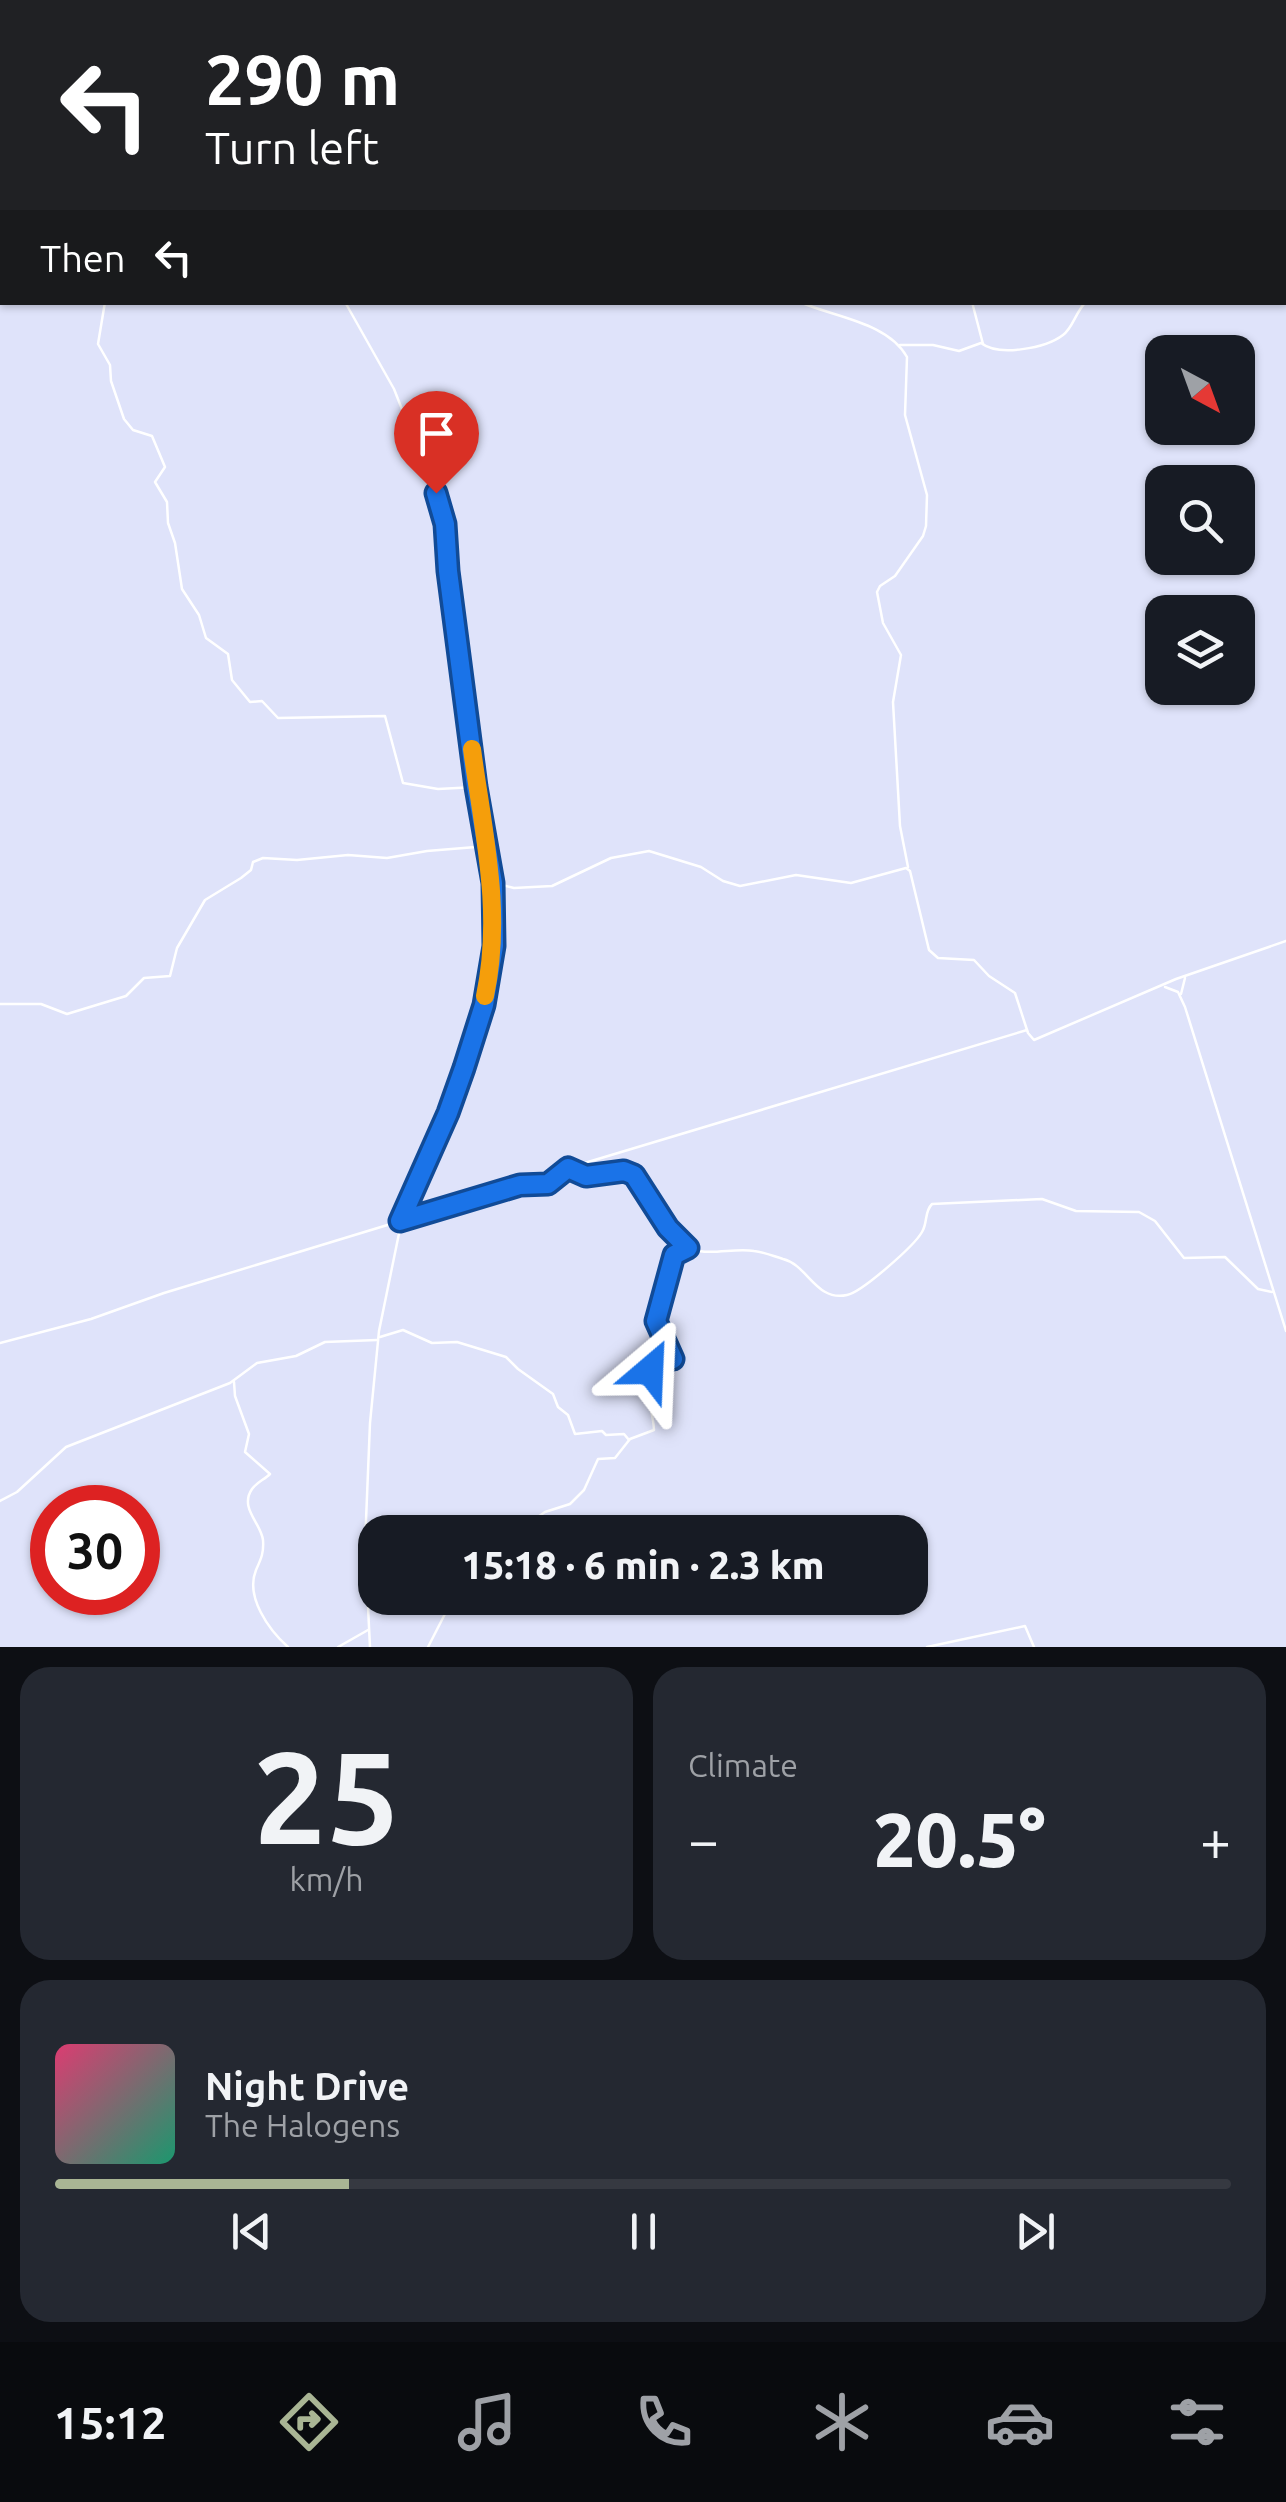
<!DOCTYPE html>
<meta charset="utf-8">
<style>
body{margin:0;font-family:Ubuntu,sans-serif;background:#242831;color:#f1f3f6;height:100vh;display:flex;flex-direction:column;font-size:38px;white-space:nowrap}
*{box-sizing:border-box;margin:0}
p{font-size:32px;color:#9ea1a6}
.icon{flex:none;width:55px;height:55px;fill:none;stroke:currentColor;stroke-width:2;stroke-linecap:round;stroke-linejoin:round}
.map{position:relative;height:1647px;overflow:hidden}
.panel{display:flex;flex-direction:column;gap:20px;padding:20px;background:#0d0f14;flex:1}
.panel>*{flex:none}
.guide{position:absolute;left:0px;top:0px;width:1288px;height:305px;box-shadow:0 2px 8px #0004;background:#202124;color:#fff;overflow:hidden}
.needle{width:65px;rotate:139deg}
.controls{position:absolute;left:1145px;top:335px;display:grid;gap:20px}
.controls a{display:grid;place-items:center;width:110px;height:110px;border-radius:20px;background:#171b24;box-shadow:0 2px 8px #0004;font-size:50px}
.speed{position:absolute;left:30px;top:1485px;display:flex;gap:20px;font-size:50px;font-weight:700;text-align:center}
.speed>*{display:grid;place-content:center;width:130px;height:130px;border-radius:50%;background:#171b24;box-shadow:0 2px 8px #0004;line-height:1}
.speed .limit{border:15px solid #d22;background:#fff;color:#111}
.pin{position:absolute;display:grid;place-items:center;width:85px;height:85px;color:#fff;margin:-102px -42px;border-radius:50% 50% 50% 0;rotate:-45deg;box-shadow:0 0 10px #0007}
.pin .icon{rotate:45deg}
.me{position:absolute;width:110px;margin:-55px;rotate:26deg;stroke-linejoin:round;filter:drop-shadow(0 0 8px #0008)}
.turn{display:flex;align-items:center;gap:35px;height:210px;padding:0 40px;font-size:45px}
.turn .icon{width:130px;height:130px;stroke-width:2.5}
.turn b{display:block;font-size:70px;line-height:85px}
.then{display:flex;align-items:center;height:95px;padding:0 40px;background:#0003;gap:20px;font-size:38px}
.big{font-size:75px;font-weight:800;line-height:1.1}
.panel .widget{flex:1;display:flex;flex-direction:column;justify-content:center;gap:15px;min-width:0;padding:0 35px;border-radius:30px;background:#242831}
.panel .dial{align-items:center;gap:0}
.dial b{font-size:130px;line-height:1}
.song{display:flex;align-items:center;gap:30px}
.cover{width:120px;height:120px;border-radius:15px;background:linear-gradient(135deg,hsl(340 70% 55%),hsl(160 70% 35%))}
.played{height:10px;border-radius:5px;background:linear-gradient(90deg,#a9b594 25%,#363941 25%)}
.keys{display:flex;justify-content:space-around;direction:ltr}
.heat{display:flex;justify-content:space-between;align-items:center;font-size:55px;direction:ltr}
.panel .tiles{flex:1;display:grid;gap:20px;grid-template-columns:1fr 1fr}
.widget:last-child{grid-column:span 2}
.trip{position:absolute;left:358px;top:1515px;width:570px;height:100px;border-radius:30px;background:#171b24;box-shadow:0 2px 8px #0004;font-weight:800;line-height:100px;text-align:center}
.dock{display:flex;height:160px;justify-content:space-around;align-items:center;background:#090b0e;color:#9ea1a6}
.dock .icon{width:70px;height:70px}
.dock .on{color:#a9b594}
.dock b{font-size:45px;color:#f1f3f6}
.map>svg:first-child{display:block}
</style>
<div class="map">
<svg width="1286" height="1647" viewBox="0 0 1286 1647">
<rect width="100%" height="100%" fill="#dfe3fa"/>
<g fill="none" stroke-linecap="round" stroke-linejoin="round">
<g stroke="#fff" stroke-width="2.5">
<polyline points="21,0 34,0"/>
<polyline points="717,0 721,2"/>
<polyline points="879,0 880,2"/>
<polyline points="990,0 993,2"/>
<polyline points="1255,0 1260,2"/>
<polyline points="356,2 356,0"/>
<polyline points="439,2 441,0"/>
<polyline points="1285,13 1286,14"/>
<polyline points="0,121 2,123"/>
<polyline points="0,174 2,171"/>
<polyline points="105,302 98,344 110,365 111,381 124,419 133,430 152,436 165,467 155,482 167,502 168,523 175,543 182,589 199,615 206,638 228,654 232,680 250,702 262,701 278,718 385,716 403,783 438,789 476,787"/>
<polyline points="345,302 394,389 443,513 476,787 493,883 495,924 493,959 480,1017 448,1113 403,1214 379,1331 370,1423 365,1545 370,1647"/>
<path d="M 800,302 C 833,317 888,322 907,357 L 905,415 L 927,495 L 926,526 L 923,536 L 895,576 L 880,586 L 877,592 L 883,623 L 901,655 L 893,702 L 900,826 L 908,867"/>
<polyline points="972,302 983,344"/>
<path d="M 900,345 L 933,345 L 959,351 L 981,343 C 999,357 1046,348 1063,335 C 1073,328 1076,311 1086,302"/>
<polyline points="494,883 514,888 552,886 611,858 649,851 701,867 723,881 740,886 796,875 851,883 906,868 910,871 929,950 938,958 974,960 989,976 1015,993 1028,1033 1034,1040 1176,979 1286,941"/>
<polyline points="1165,987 1178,992 1185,1007 1286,1331"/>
<polyline points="1181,994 1185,978"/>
<polyline points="0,1004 41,1004 67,1014 126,996 144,978 170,976 177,948 205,900 241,878 251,870 253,862 263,858 297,860 348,855 387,858 427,851 488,846"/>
<path d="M 572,1167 C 594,1187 618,1159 637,1178 C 656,1197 661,1231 685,1246 C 704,1258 733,1247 754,1251 C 764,1252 773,1256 783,1259 C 808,1265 816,1302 847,1295 C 862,1292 914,1246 922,1232 C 928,1222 924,1212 932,1204 L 1042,1199 L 1076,1211 L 1139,1212 L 1155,1221 L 1184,1258 L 1225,1257 L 1258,1289 L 1272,1292"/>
<polyline points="380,1337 403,1330 432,1343 457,1342 506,1357 518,1369 553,1394 558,1407 568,1415 575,1434 602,1431 606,1435 624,1434 629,1440"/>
<polyline points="0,1343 91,1319 164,1293 509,1188 548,1184 568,1168 1027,1030"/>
<path d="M 234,1382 L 235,1396 L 249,1434 L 245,1452 L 270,1474 C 265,1479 256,1483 252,1489 C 239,1508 261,1523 263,1540 C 264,1553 261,1559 256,1570 C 245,1597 269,1630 288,1647"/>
<polyline points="0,1501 17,1492 66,1447 230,1383 257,1363 296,1356 325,1342 377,1340"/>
<path d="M 516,1532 L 545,1512 L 570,1504 L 584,1490 L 598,1459 L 615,1458 L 630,1439 L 654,1430 C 653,1405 639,1388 654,1364 L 673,1359 L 656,1321 L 674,1255 L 688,1247"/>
<polyline points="338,1647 368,1630"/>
<polyline points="428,1647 446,1612 461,1598"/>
<polyline points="927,1647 1025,1626 1034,1647"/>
</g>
<g stroke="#fff" stroke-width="5">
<polyline points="66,2 67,0"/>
<polyline points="792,2 797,0"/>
</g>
</g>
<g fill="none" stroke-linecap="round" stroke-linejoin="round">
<g stroke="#114b97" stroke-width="25">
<polyline id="route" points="436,493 445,524 448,571 476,787 493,883 494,946 484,1005 464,1068 448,1113 400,1221 520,1185 548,1184 568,1168 586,1176 624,1171 634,1175 668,1228 688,1248 674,1255 656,1321 673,1359 654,1364 650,1370"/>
</g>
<use href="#route" stroke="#1a73e8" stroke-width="18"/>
<path stroke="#f59e0b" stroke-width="18" d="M 472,749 C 483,832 503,911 485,996"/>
</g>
</svg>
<div class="controls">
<a><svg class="needle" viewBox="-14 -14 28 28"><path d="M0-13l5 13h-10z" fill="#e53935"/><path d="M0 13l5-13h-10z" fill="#9ea1a6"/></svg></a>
<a><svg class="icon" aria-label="search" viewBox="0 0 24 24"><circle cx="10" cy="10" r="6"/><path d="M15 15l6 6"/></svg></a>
<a><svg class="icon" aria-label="layers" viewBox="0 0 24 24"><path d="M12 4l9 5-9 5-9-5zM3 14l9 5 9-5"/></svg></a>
</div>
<div class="speed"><div class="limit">30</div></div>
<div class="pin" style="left:436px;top:493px;background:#d93025"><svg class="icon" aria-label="arrive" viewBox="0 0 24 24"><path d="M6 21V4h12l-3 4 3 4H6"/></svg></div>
<svg class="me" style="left:650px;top:1370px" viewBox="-20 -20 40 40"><path d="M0-17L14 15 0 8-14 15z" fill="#1a73e8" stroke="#fff" stroke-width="4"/></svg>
<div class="trip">15:18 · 6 min · 2.3 km</div>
<div class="guide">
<div class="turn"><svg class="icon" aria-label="left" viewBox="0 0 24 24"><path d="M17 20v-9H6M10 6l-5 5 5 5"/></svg><div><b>290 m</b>Turn left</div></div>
<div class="then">Then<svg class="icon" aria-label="left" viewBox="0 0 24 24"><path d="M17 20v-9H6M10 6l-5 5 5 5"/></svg></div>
</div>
</div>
<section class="panel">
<div class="tiles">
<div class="widget dial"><b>25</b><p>km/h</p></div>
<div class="widget"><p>Climate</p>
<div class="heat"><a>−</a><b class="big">20.5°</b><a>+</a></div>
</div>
<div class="widget">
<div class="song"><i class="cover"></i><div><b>Night Drive</b><p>The Halogens</p></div></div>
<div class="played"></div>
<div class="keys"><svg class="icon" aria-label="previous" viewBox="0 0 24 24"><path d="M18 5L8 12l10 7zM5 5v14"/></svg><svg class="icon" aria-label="pause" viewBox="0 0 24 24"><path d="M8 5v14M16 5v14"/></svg><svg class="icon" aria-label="next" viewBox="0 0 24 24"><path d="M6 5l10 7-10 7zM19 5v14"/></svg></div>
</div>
</div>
</section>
<nav class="dock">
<b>15:12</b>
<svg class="icon on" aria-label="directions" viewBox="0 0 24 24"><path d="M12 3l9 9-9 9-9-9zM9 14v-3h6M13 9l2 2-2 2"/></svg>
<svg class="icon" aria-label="music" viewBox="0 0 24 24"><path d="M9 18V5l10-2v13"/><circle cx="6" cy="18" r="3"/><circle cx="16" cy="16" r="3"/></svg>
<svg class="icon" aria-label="phone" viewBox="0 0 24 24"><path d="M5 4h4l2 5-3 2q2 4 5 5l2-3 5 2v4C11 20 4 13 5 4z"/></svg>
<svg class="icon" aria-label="climate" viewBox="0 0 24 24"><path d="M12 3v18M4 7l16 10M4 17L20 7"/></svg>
<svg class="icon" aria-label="car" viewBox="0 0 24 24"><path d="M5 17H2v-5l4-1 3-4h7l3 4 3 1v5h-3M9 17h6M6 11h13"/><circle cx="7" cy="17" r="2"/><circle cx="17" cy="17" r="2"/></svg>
<svg class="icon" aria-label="filters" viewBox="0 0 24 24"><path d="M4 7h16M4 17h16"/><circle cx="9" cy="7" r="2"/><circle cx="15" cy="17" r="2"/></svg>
</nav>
